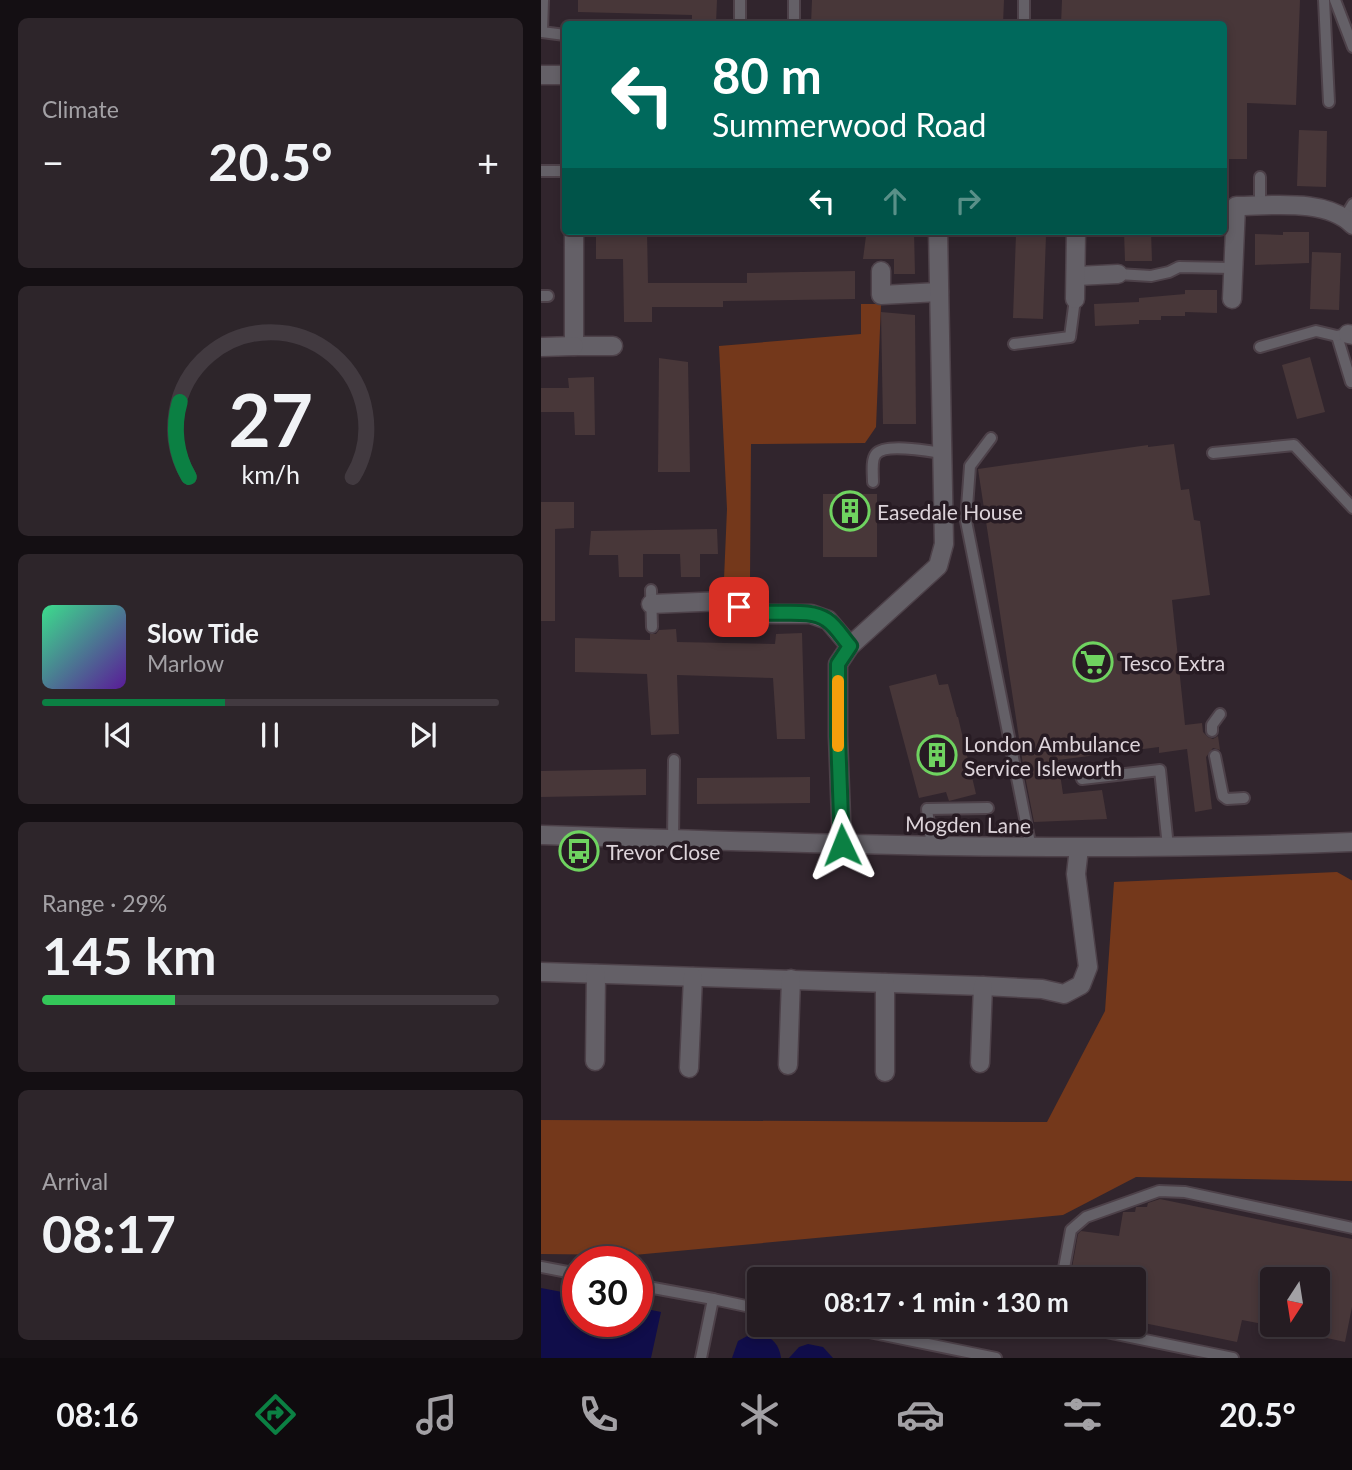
<!DOCTYPE html>
<meta charset="utf-8">
<style>
body{margin:0;font-family:Lato,sans-serif;background:#2d252a;color:#f1f3f6;height:100vh;display:flex;flex-direction:column;font-size:26px;white-space:nowrap}
*{box-sizing:border-box;margin:0}
p{font-size:23px;color:#a3a1a5}
.icon{flex:none;width:38px;height:38px;fill:none;stroke:currentColor;stroke-width:2;stroke-linecap:round;stroke-linejoin:round}
.map{position:relative;flex:1;overflow:hidden}
.side{display:flex;flex-direction:column;gap:18px;padding:18px;background:#140f13;width:541px}
.side>*{flex:none}
.guide{position:absolute;left:21px;top:21px;width:665px;height:214px;border-radius:7px;box-shadow:0 4px 10px #0003,0 0 0 2px #423a40;background:#00695c;color:#fff;overflow:hidden}
.needle{width:46px;rotate:192deg}
.controls{position:absolute;left:719px;top:1267px;display:grid;gap:14px}
.controls a{display:grid;place-items:center;width:70px;height:70px;border-radius:7px;background:#251c22;box-shadow:0 4px 10px #0003,0 0 0 2px #423a40;font-size:35px}
.speed{position:absolute;left:21px;top:1246px;display:flex;gap:14px;font-size:35px;font-weight:700;text-align:center}
.speed>*{display:grid;place-content:center;width:91px;height:91px;border-radius:50%;background:#251c22;box-shadow:0 4px 10px #0003,0 0 0 2px #423a40;line-height:1}
.speed .limit{border:10px solid #d22;background:#fff;color:#111}
.pin{position:absolute;display:grid;place-items:center;width:60px;height:60px;color:#fff;margin:-30px;border-radius:14px;box-shadow:0 4px 10px #0006}
.me{position:absolute;width:77px;margin:-38px;rotate:358deg;stroke-linejoin:round;filter:drop-shadow(0 0 5px #0008)}
.turn{display:flex;align-items:center;gap:24px;height:147px;padding:0 35px;font-size:32px}
.turn .icon{width:91px;height:91px;stroke-width:2.5}
.turn b{display:block;font-size:49px;line-height:60px}
.lanes{display:flex;align-items:center;height:66px;padding:0 35px;background:#0003;justify-content:center;gap:35px;direction:ltr}
.lanes .off{opacity:.35}
.big{font-size:52px;font-weight:700;line-height:1.1}
.side .tile{flex:1;display:flex;flex-direction:column;justify-content:center;gap:10px;min-width:0;padding:0 24px;border-radius:10px;background:#2d252a}
.side .dial{align-items:center;gap:0}
.dial svg{height:182px;overflow:visible;fill:none;stroke:#423a40;stroke-width:7;stroke-linecap:round;text-anchor:middle}
.dial text{fill:#f1f3f6;stroke:none}
.song{display:flex;align-items:center;gap:21px}
.cover{width:84px;height:84px;border-radius:10px;background:linear-gradient(135deg,hsl(150 70% 55%),hsl(270 70% 35%))}
.played{height:7px;border-radius:4px;background:linear-gradient(90deg,#0b8043 40%,#423a40 40%)}
.keys{display:flex;justify-content:space-around;direction:ltr}
.heat{display:flex;justify-content:space-between;align-items:center;font-size:38px;direction:ltr}
.charge{height:10px;border-radius:5px;background:linear-gradient(90deg,#34c759 29%,#423a40 0)}
.trip{position:absolute;left:206px;top:1267px;width:399px;height:70px;border-radius:7px;background:#251c22;box-shadow:0 4px 10px #0003,0 0 0 2px #423a40;font-weight:700;line-height:70px;text-align:center}
.tab-bar{display:flex;height:112px;justify-content:space-around;align-items:center;background:#0f0b0e;color:#a3a1a5}
.tab-bar .icon{width:49px;height:49px}
.tab-bar .on{color:#0b8043}
.tab-bar b{font-size:32px;color:#f1f3f6}
main{display:flex;flex:1;min-height:0}
.map>svg:first-child{display:block}
</style>
<main>
<section class="side">
<div class="tile"><p>Climate</p>
<div class="heat"><a>−</a><b class="big">20.5°</b><a>+</a></div>
</div>
<div class="tile dial"><svg viewBox="0 0 100 80">
<path d="M14 69A42 42 0 1 1 86 69"/>
<path d="M14 69A42 42 0 0 1 10 36" stroke="#0b8043"/>
<text x="50" y="56" font-size="32" font-weight="700">27</text>
<text x="50" y="72" font-size="11">km/h</text>
</svg></div>
<div class="tile">
<div class="song"><i class="cover"></i><div><b>Slow Tide</b><p>Marlow</p></div></div>
<div class="played"></div>
<div class="keys"><svg class="icon" aria-label="previous" viewBox="0 0 24 24"><path d="M18 5L8 12l10 7zM5 5v14"/></svg><svg class="icon" aria-label="pause" viewBox="0 0 24 24"><path d="M8 5v14M16 5v14"/></svg><svg class="icon" aria-label="next" viewBox="0 0 24 24"><path d="M6 5l10 7-10 7zM19 5v14"/></svg></div>
</div>
<div class="tile"><p>Range · 29%</p><b class="big">145 km</b><div class="charge"></div></div>
<div class="tile"><p>Arrival</p><b class="big">08:17</b></div>
</section>
<div class="map">
<svg width="812" height="1358" viewBox="0 0 812 1358">
<rect width="100%" height="100%" fill="#31252d"/>
<g fill="#74381b">
<polygon points="320,304 340,304 335,427 324,443 210,444 209,581 183,579 186,509 178,346 320,334"/>
<polygon points="796,872 812,881 811,1181 595,1177 522,1215 93,1255 0,1254 0,1120 506,1122 564,1011 573,882"/>
</g>
<g fill="#100d4a">
<polygon points="0,1288 37,1295 37,1321 96,1321 96,1307 120,1312 110,1358 0,1358"/>
<path d="M 212,1333 C 228,1334 238,1342 240,1358 L 191,1358 L 197,1341 Z"/>
<polygon points="267,1344 282,1347 292,1358 248,1358 258,1347"/>
</g>
<g fill="#483739">
<polygon points="37,0 176,0 175,24 151,24 151,15 37,12"/>
<polygon points="271,0 463,0 462,24 270,24"/>
<polygon points="521,0 759,0 755,105 706,103 706,159 682,159 682,24 520,24"/>
<polygon points="758,130 786,131 785,187 756,186"/>
<polygon points="81,231 106,231 107,283 206,283 206,273 314,271 314,299 182,301 182,307 111,307 111,322 83,322 82,259 55,259 55,235 81,234"/>
<polygon points="352,231 373,231 374,274 353,274 353,259 322,259 325,236 352,237"/>
<polygon points="583,231 610,231 611,261 584,261"/>
<polygon points="742,232 768,232 768,263 714,265 714,234 742,235"/>
<polygon points="475,234 505,235 502,319 472,318"/>
<polygon points="771,252 800,253 798,310 769,309"/>
<polygon points="644,290 676,290 676,313 644,312 644,316 620,316 620,320 598,320 598,324 554,326 553,304 598,302 598,298 644,294"/>
<polygon points="340,312 374,315 375,424 342,424"/>
<polygon points="769,357 784,412 756,419 741,365"/>
<polygon points="118,358 147,362 149,472 117,472"/>
<polygon points="53,377 54,435 34,435 33,412 0,412 0,388 28,388 27,378"/>
<polygon points="633,444 640,490 648,489 653,520 659,521 669,595 631,600 644,725 661,723 662,732 667,737 672,739 677,736 679,750 672,748 665,757 671,809 654,812 646,749 618,753 618,747 517,760 522,794 561,790 566,819 493,822 483,771 437,469 607,445 607,447"/>
<rect x="282" y="494" width="54" height="63"/>
<polygon points="0,502 33,502 33,528 14,529 14,621 0,621"/>
<polygon points="176,529 177,554 159,554 159,577 140,577 139,554 102,554 102,577 78,577 77,555 48,555 50,531"/>
<polygon points="135,629 136,642 234,644 235,634 261,633 264,739 236,739 232,678 136,675 138,734 110,735 106,674 34,672 34,638 109,640 109,634 115,634 118,630"/>
<polygon points="395,674 398,685 407,684 416,717 417,717 435,794 408,801 405,792 378,798 348,686"/>
<polygon points="105,769 105,795 0,797 0,771"/>
<polygon points="269,777 269,803 156,804 156,778"/>
<polygon points="619,1199 811,1239 811,1307 804,1342 777,1336 777,1279 732,1279 732,1326 701,1320 696,1342 593,1321 593,1279 529,1279 537,1234 540,1231 578,1236 582,1212 594,1212 595,1207 606,1207 607,1203"/>
</g>
<g fill="none" stroke-linecap="round" stroke-linejoin="round">
<g stroke="#4d4149" stroke-width="14">
<g id="service">
<polyline points="2,0 1,32 24,35"/>
<polyline points="783,0 788,102"/>
<polyline points="794,0 812,47"/>
<polyline points="199,24 199,0"/>
<polyline points="253,24 253,0"/>
<polyline points="483,24 483,0"/>
<polyline points="0,171 24,171"/>
<polyline points="719,206 719,177"/>
<polyline points="804,217 812,204"/>
<polyline points="577,274 610,276 628,272 638,267 692,268"/>
<polyline points="0,296 7,296"/>
<polyline points="801,335 796,336 810,382"/>
<polyline points="473,344 529,337 534,299"/>
<polyline points="719,347 775,331 796,336"/>
<polyline points="450,438 429,466 425,521 490,848"/>
<polyline points="672,453 753,445 812,508"/>
<path d="M 332,482 C 332,474 330,460 335,454 C 344,443 388,451 401,453"/>
<polyline points="110,590 111,627"/>
<polyline points="671,731 671,725 679,714"/>
<polyline points="674,756 682,796 686,799 703,798"/>
<polyline points="541,779 619,770 627,847"/>
<polyline points="132,840 133,760"/>
<polyline points="391,847 386,809 447,808"/>
<polyline points="0,1267 37,1274"/>
<polyline points="521,1279 530,1230 545,1217 618,1191 644,1192 812,1228"/>
<polyline points="96,1285 172,1299"/>
<polyline points="294,1325 455,1358"/>
<polyline points="531,1325 692,1358"/>
<polyline points="160,1358 172,1299 219,1309"/>
</g>
</g>
<g stroke="#4d4149" stroke-width="21">
<g id="minor">
<polyline points="0,75 24,75"/>
<polyline points="33,231 33,346 72,346"/>
<polyline points="340,271 340,295 398,292"/>
<polyline points="536,276 577,274"/>
<polyline points="534,299 535,231"/>
<path d="M 691,299 L 695,206 C 730,206 785,198 812,225"/>
<polyline points="807,334 812,335"/>
<polyline points="0,347 33,346"/>
<polyline points="110,604 184,601 211,614 270,614 287,620 309,646"/>
<polyline points="301,845 297,736 297,664 309,646 397,566 403,544 397,231"/>
<polyline points="0,972 442,986 501,989 523,994 540,985 547,967 535,874 538,848"/>
<polyline points="54,1061 55,974"/>
<polyline points="439,1063 442,986"/>
<polyline points="247,1065 250,979"/>
<polyline points="148,1068 152,977"/>
<polyline points="344,1072 344,983"/>
</g>
</g>
<g stroke="#4d4149" stroke-width="21">
<path id="tertiary" d="M 0,835 C 271,844 541,853 812,842"/>
</g>
<use href="#service" stroke="#646067" stroke-width="10"/>
<use href="#minor" stroke="#646067" stroke-width="18"/>
<use href="#tertiary" stroke="#646067" stroke-width="18"/>
</g>
<g fill="none" stroke-linecap="round" stroke-linejoin="round">
<g stroke="#07532c" stroke-width="18">
<path id="route" d="M 198,607 C 226,620 264,605 286,620 C 295,626 302,638 309,646 L 297,664 L 297,736 L 301,845"/>
</g>
<use href="#route" stroke="#0b8043" stroke-width="12"/>
<polyline stroke="#f59e0b" stroke-width="12" points="297,681 297,746"/>
</g>
<defs>
<g id="building-ring" transform="scale(2.0125)"><circle r="9.5" fill="#271b23" stroke="#6fd360" stroke-width="1.5"/><path d="M-4-6H4V6H1V3H-1V6H-4ZM-2.5-4.3h1.7v1.8h-1.7ZM.8-4.3h1.7v1.8H.8ZM-2.5-1h1.7V.8h-1.7ZM.8-1h1.7V.8H.8Z" fill="#6fd360"/></g>
<g id="supermarket-ring" transform="scale(2.0125)"><circle r="9.5" fill="#271b23" stroke="#6fd360" stroke-width="1.5"/><path d="M-6-5.5h2.5l.6 2H6L4.5 2H-2.5L-4.4-4H-6ZM-1.5 3.2a1.3 1.3 0 1 0 .1 0ZM3 3.2a1.3 1.3 0 1 0 .1 0Z" fill="#6fd360"/></g>
<g id="bus-ring" transform="scale(2.0125)"><circle r="9.5" fill="#271b23" stroke="#6fd360" stroke-width="1.5"/><path d="M-5-6H5V4H4V6H2V4H-2V6H-4V4H-5ZM-3.5-4V0h7V-4ZM-3.5 1.2v1.5H-2V1.2ZM2 1.2v1.5H3.5V1.2Z" fill="#6fd360"/></g>
</defs>
<g fill-rule="evenodd">
<use href="#building-ring" x="309" y="511"/>
<use href="#supermarket-ring" x="552" y="662"/>
<use href="#building-ring" x="396" y="755"/>
<use href="#bus-ring" x="38" y="851"/>
</g>
<g text-anchor="middle" dominant-baseline="central" stroke-width="7" stroke-linejoin="round" paint-order="stroke">
<g font-size="21" fill="#ddd4da" stroke="#271b23" text-anchor="start">
<text x="336" y="511">Easedale House</text>
<text x="579" y="662">Tesco Extra</text>
<text x="423" y="743">London Ambulance<tspan x="423" dy="24">Service Isleworth</tspan></text>
<text x="65" y="851">Trevor Close</text>
</g>
<g font-size="21" fill="#ddd4da" stroke="#271b23">
<text transform="translate(427 824) rotate(1)">Mogden Lane</text>
</g>
</g>
</svg>
<div class="controls">
<a><svg class="needle" viewBox="-14 -14 28 28"><path d="M0-13l5 13h-10z" fill="#e53935"/><path d="M0 13l5-13h-10z" fill="#a3a1a5"/></svg></a>
</div>
<div class="speed"><div class="limit">30</div></div>
<div class="pin" style="left:198px;top:607px;background:#d93025"><svg class="icon" aria-label="arrive" viewBox="0 0 24 24"><path d="M6 21V4h12l-3 4 3 4H6"/></svg></div>
<svg class="me" style="left:301px;top:845px" viewBox="-20 -20 40 40"><path d="M0-17L14 15 0 8-14 15z" fill="#0b8043" stroke="#fff" stroke-width="4"/></svg>
<div class="trip">08:17 · 1 min · 130 m</div>
<div class="guide">
<div class="turn"><svg class="icon" aria-label="left" viewBox="0 0 24 24"><path d="M17 20v-9H6M10 6l-5 5 5 5"/></svg><div><b>80 m</b>Summerwood Road</div></div>
<div class="lanes"><svg class="icon" aria-label="left" viewBox="0 0 24 24"><path d="M17 20v-9H6M10 6l-5 5 5 5"/></svg><svg class="icon off" aria-label="ahead" viewBox="0 0 24 24"><path d="M12 20V5M6 11l6-6 6 6"/></svg><svg class="icon off" aria-label="right" viewBox="0 0 24 24"><path d="M7 20v-9h11M14 6l5 5-5 5"/></svg></div>
</div>
</div>
</main>
<nav class="tab-bar">
<b>08:16</b>
<svg class="icon on" aria-label="directions" viewBox="0 0 24 24"><path d="M12 3l9 9-9 9-9-9zM9 14v-3h6M13 9l2 2-2 2"/></svg>
<svg class="icon" aria-label="music" viewBox="0 0 24 24"><path d="M9 18V5l10-2v13"/><circle cx="6" cy="18" r="3"/><circle cx="16" cy="16" r="3"/></svg>
<svg class="icon" aria-label="phone" viewBox="0 0 24 24"><path d="M5 4h4l2 5-3 2q2 4 5 5l2-3 5 2v4C11 20 4 13 5 4z"/></svg>
<svg class="icon" aria-label="climate" viewBox="0 0 24 24"><path d="M12 3v18M4 7l16 10M4 17L20 7"/></svg>
<svg class="icon" aria-label="car" viewBox="0 0 24 24"><path d="M5 17H2v-5l4-1 3-4h7l3 4 3 1v5h-3M9 17h6M6 11h13"/><circle cx="7" cy="17" r="2"/><circle cx="17" cy="17" r="2"/></svg>
<svg class="icon" aria-label="filters" viewBox="0 0 24 24"><path d="M4 7h16M4 17h16"/><circle cx="9" cy="7" r="2"/><circle cx="15" cy="17" r="2"/></svg>
<b>20.5°</b>
</nav>
